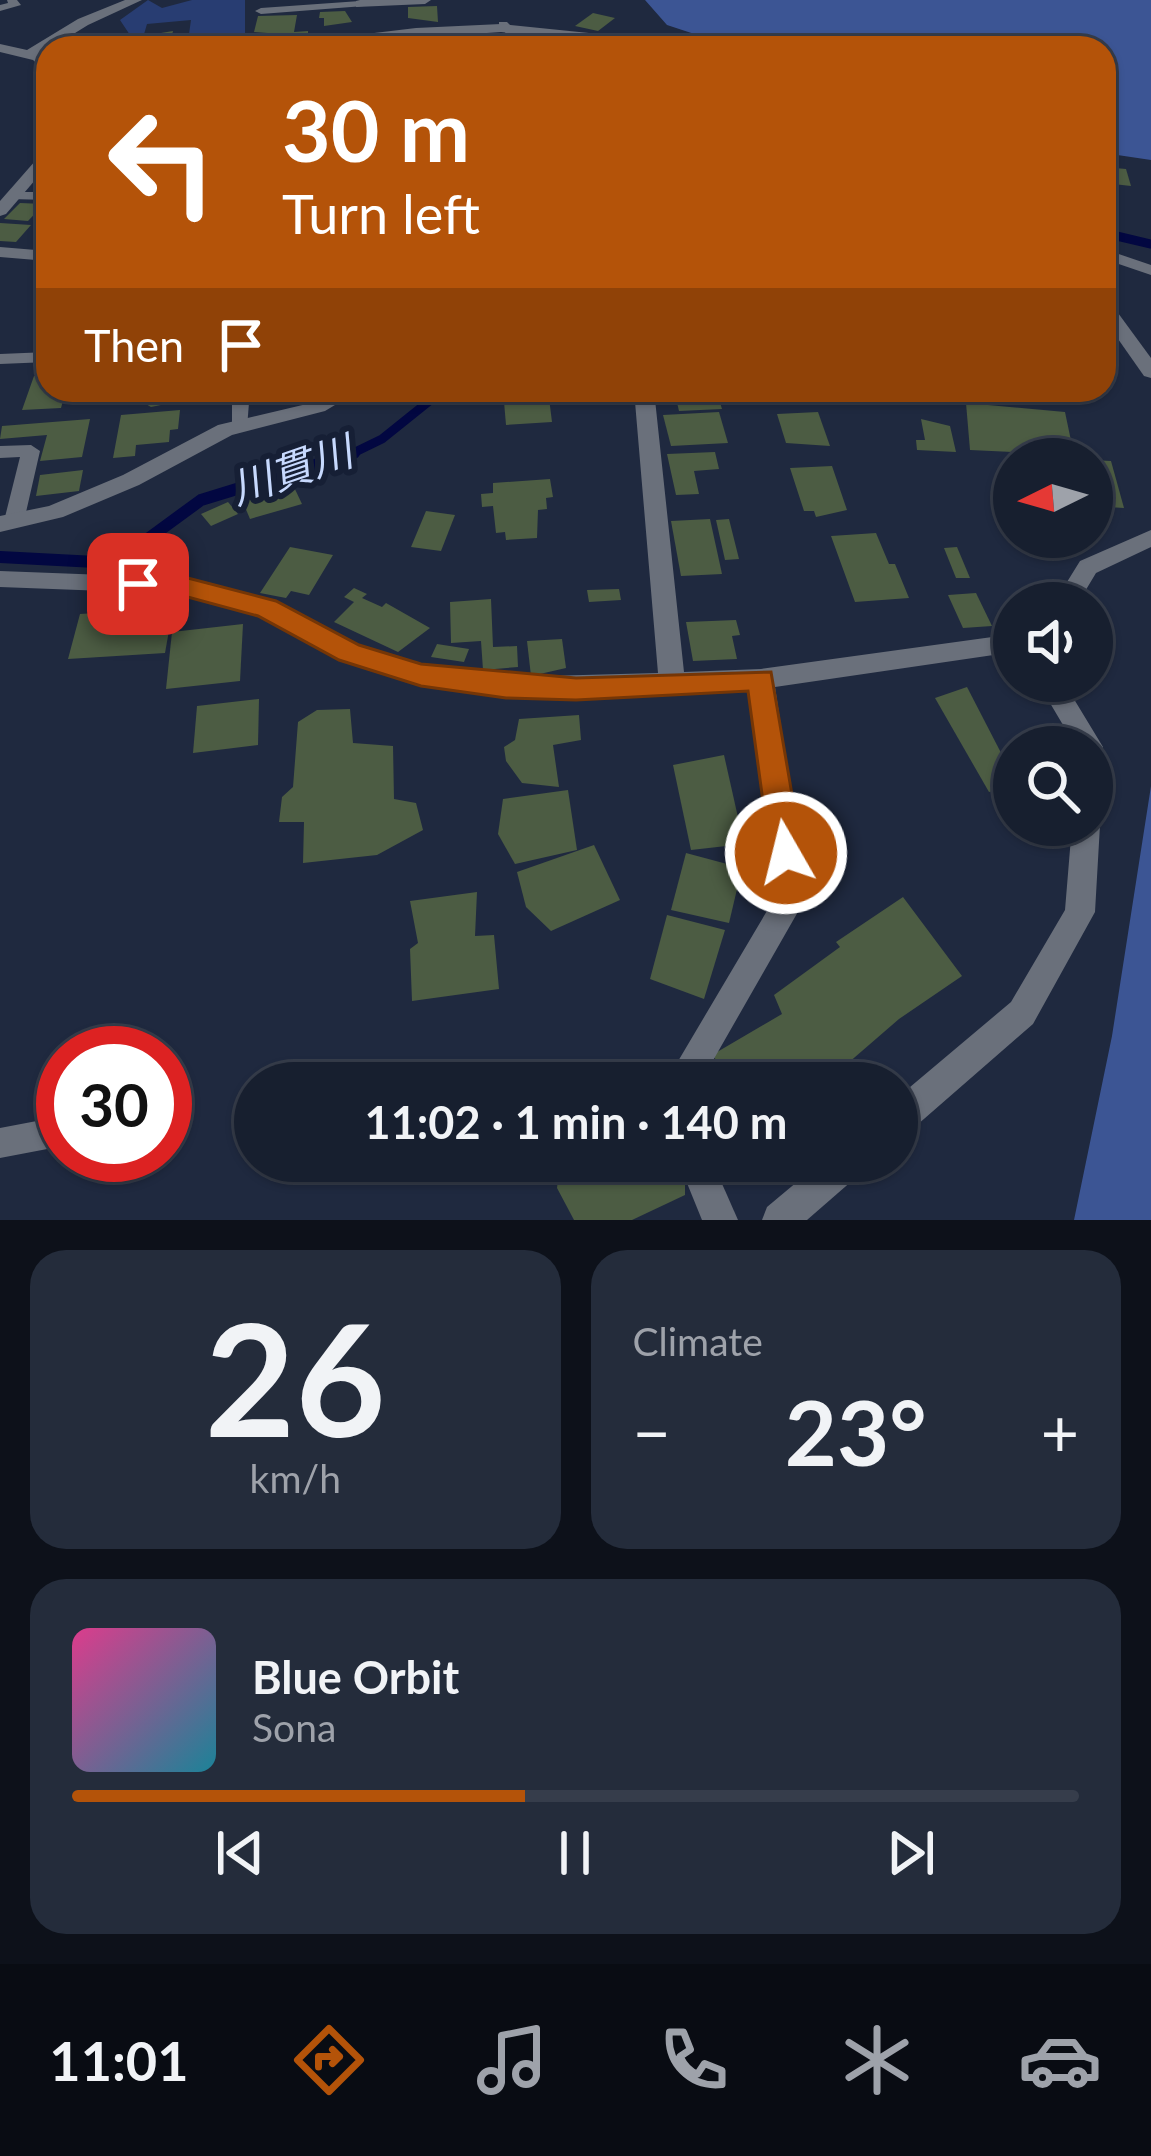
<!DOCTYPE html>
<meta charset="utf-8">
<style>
body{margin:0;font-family:Lato,"Noto Sans JP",sans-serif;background:#242c3b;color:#f1f3f6;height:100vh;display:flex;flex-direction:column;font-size:45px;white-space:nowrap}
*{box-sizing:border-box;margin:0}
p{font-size:39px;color:#9ea2aa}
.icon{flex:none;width:66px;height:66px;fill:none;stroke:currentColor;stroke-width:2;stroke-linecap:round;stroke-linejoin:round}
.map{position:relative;height:1220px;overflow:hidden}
.panel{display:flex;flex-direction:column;gap:30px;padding:30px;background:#0d111a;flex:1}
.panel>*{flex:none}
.guide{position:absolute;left:36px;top:36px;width:1080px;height:366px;border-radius:36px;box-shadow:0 3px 9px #0004,0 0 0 3px #363d4b;background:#b45309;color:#fff;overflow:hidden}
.needle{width:78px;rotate:265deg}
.buttons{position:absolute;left:993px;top:438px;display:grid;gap:24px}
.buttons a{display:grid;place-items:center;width:120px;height:120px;border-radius:50%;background:#171f2f;box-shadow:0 3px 9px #0004,0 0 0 3px #363d4b;font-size:60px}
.speed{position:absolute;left:36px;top:1026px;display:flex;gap:24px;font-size:60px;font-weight:700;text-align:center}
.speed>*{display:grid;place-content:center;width:156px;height:156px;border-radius:50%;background:#171f2f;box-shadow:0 3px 9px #0004,0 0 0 3px #363d4b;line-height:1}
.speed .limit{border:18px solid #d22;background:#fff;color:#111}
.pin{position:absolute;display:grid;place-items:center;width:102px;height:102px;color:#fff;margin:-51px;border-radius:24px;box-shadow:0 6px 18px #0006}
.me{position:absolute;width:132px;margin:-66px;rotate:352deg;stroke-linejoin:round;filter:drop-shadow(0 0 9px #0008)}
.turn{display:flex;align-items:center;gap:42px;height:252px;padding:0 48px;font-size:54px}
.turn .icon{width:156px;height:156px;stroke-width:2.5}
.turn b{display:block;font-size:84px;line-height:102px}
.then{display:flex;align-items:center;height:114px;padding:0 48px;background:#0003;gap:24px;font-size:45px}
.big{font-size:90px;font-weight:700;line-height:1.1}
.panel .card{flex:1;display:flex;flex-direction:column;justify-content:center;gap:18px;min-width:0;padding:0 42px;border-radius:36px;background:#242c3b}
.panel .dial{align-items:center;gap:0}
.dial b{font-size:156px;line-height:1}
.song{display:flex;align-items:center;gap:36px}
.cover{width:144px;height:144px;border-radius:18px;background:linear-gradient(135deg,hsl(330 70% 55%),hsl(190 70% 35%))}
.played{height:12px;border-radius:6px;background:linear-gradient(90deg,#b45309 45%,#363d4b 45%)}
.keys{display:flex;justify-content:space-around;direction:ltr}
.heat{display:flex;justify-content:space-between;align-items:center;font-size:66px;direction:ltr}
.panel .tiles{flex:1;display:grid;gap:30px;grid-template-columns:1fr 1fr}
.card:last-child{grid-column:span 2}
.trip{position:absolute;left:234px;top:1062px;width:684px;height:120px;border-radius:60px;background:#171f2f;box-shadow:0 3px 9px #0004,0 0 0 3px #363d4b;font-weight:700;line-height:120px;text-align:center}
.tabs{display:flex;height:192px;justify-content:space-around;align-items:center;background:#090c13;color:#9ea2aa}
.tabs .icon{width:84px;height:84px}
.tabs .current{color:#b45309}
.tabs b{font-size:54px;color:#f1f3f6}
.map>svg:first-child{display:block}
</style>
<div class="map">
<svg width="1151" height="1220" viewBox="0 0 1151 1220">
<rect width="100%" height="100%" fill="#1f293f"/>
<polygon fill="#283d72" points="148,0 162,8 192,0 245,0 245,46 187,48 191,20 147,24 140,48 129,48 132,38 120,20"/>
<g fill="#3c5594">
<polygon points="645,0 1151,0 1151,160 1104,153 1104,48 737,48 667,25"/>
<polygon points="1151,786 1151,1220 1074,1220 1112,1036"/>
</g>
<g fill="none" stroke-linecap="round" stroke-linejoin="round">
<g stroke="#020741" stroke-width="9">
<polyline points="1104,233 1151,244"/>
<polyline points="347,456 382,439 443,390"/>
</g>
<polyline stroke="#020741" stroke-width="12" points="0,557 115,563 201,500 354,453"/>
</g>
<g fill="#4c5c43">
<polygon points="437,6 438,22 408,18 408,7"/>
<polygon points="345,11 352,22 324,26 324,18 319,18 320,12"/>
<polygon points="593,13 615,18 598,31 575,26"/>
<polygon points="297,15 294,32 308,31 308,36 254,32 258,16"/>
<polygon points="173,31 169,48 146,48 149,35"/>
<polygon points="666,34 692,44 662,48 647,42"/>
<polygon points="496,35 504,48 476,48 470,38"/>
<polygon points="1104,167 1126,169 1131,186 1104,183"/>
<polygon points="20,203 44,204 28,221 4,219"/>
<polygon points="0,223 31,225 16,242 0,241"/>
<polygon points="34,376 48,376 48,390 66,390 61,408 22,410"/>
<polygon points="146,390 188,390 186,400 151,407 144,403"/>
<polygon points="258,390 322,390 322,392 261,404"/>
<polygon points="503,390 548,390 552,422 506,425"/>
<polygon points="674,390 716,390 722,409 679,411"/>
<polygon points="966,403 1065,412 1074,455 970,450"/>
<polygon points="180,410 178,429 170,430 169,442 136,445 135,456 113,458 121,415"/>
<polygon points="719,412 728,443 671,446 663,415"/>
<polygon points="818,412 830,446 786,443 777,414"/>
<polygon points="90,419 82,457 40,461 47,435 0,439 2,426"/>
<polygon points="921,419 950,426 956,452 917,450 916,440 925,440"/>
<polygon points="715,452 719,469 694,471 699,494 676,495 667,454"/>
<polygon points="1092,460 1111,461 1124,508 1092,506"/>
<polygon points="832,466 847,510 816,517 814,511 804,511 790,468"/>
<polygon points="83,470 79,491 36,496 40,475"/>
<polygon points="550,479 553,497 546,498 547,509 538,510 537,538 506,540 505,532 496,533 493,506 482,507 481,494 493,493 493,483"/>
<polygon points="293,485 302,504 250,519 242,500"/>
<polygon points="228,502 238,514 211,526 201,514"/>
<polygon points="426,511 455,515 441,551 411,547"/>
<polygon points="710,519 722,574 681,576 671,521"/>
<polygon points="729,519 739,559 725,560 716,520"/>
<polygon points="876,533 889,564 895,564 909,598 855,602 831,536"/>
<polygon points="290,547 333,555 309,595 291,591 286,598 260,593"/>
<polygon points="957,547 970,578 956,578 944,548"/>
<polygon points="354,588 367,594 362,598 382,607 386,603 430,628 398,652 334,622 354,602 344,597"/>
<polygon points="619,589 621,600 589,602 587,590"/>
<polygon points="976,593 992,626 963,628 948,595"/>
<polygon points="491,599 493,647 517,646 518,667 483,670 481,641 451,643 450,602"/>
<polygon points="173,608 165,653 68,659 80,614"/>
<polygon points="736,620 740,635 732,636 737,659 693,661 686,622"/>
<polygon points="243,624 240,681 166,689 172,632"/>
<polygon points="562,639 566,668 531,676 527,641"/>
<polygon points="437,644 469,649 464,662 431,657"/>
<polygon points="967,687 1014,778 1014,786 989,792 935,698"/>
<polygon points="259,699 258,745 193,753 197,706"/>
<polygon points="350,709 353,743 393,746 394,799 416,803 423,830 377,855 303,863 304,822 279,822 282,797 293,787 298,722 317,710"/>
<polygon points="579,715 581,740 553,745 559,787 522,783 506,761 504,747 515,740 519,719"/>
<polygon points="724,755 744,844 691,850 673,765"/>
<polygon points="568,790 577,850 515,864 498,834 503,799"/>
<polygon points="594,845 620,900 551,931 526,907 517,872"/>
<polygon points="686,853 742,868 729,923 671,910"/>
<polygon points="477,892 475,936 494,935 499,989 412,1001 410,949 418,943 410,901"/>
<polygon points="903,897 962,976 899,1019 825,1083 736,1083 712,1055 782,1014 774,995 840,947 836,942"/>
<polygon points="667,915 725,930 704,999 650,979"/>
<polygon points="560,1161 685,1161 685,1195 632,1220 574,1220 557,1188"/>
</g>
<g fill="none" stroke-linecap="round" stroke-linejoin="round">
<g fill="#6a707b" fill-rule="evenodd">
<polygon points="7,0 17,0 21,5 0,11 0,5 8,3"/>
<polygon points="360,1 364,2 364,6 261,14 255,11 261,8"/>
<polygon points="499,22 507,22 533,48 520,48 499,26"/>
<polygon points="16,192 48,192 48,200 11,199 11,193"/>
<polygon points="0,247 48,251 48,261 0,257"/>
<polygon points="1104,249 1151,265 1151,275 1104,259"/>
<polygon points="48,352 48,362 0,364 0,354"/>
<polygon points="232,390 250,390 247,428 241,430 232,424"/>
<polygon points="31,445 40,451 24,521 14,528 4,521 20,457 0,458 0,446"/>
<polygon points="63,1116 63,1146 0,1158 0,1128"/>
</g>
<g fill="#6a707b" fill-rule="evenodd">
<polygon points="125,0 142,0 88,25 41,54 48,61 48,74 33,60 0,52 0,44 27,50 78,19"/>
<polygon points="360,0 431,0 425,4 356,7 356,1"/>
<polygon points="501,24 589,33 642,48 501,32 275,48 282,44 416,28"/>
<polygon points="48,150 48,165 6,214 0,216 0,201 43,152"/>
<polygon points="1104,301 1110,302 1151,358 1151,378 1144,376 1104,319"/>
<polygon points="335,390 360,390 325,411 232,435 139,485 63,517 0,532 0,516 49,506 123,475 218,425 311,403"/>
<polygon points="634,390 654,390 684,672 761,669 1014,634 1014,652 775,687 807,896 707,1071 707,1083 675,1083 674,1068 777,894 750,689 506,697 412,682 340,659 259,615 184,594 0,587 0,571 184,578 275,602 358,645 421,665 506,677 658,673"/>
<polygon points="1151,530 1151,547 1096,573 1078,603 1054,603 1080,561"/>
<polygon points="1037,681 1063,681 1103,747 1099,754 1092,757 1092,747 1076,747"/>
<polygon points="1092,815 1100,825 1095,912 1033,1024 909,1132 897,1137 897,1098 1011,1002 1065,910 1072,825 1092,825"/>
<polygon points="678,1161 712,1161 738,1220 702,1220"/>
<polygon points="822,1161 866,1161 861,1173 807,1220 762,1220 767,1207"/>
</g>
</g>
<polygon fill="#b45309" stroke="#753606" stroke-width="3" points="138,575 184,577 276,601 359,645 421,664 576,678 771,672 802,853 797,863 775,863 770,853 748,691 576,700 506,698 421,686 339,660 258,616 184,596 129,591 125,584"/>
<g text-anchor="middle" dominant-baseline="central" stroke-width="12" stroke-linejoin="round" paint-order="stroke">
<g font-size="42" font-style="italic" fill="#c7d9fe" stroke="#161f35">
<text transform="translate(291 469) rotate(-19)">川貫川</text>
</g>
</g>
</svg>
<div class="buttons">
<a><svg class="needle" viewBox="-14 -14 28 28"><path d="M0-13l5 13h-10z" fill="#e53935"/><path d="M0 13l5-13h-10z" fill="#9ea2aa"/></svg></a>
<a><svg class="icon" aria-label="sound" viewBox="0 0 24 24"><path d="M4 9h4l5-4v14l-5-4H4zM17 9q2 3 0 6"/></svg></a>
<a><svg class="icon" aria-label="search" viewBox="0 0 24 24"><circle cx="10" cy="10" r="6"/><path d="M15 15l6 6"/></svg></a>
</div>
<div class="speed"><div class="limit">30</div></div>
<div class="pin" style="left:138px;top:584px;background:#d93025"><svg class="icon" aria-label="arrive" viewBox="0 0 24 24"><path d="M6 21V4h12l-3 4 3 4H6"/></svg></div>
<svg class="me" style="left:786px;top:853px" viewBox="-20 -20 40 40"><circle r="17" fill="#b45309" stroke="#fff" stroke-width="3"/><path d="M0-11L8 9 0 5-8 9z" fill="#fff"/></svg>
<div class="trip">11:02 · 1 min · 140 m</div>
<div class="guide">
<div class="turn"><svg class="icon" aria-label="left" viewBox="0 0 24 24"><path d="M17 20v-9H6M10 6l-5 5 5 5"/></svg><div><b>30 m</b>Turn left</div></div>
<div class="then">Then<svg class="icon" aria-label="arrive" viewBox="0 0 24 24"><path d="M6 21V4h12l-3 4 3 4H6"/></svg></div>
</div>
</div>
<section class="panel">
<div class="tiles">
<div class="card dial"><b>26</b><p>km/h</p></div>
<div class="card"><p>Climate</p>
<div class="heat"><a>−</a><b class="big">23°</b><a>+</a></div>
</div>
<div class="card">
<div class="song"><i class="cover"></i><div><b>Blue Orbit</b><p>Sona</p></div></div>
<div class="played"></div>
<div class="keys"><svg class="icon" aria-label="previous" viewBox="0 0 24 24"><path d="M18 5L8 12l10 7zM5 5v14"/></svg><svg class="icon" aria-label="pause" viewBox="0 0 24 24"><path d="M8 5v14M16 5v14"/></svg><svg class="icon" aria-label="next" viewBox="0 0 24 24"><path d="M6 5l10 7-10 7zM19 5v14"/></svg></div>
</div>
</div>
</section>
<nav class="tabs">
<b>11:01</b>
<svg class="icon current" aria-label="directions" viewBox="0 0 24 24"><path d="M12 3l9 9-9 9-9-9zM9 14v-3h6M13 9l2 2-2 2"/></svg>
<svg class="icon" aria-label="music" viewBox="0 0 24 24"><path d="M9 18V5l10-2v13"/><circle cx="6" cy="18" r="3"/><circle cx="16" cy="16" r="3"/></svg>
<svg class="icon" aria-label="phone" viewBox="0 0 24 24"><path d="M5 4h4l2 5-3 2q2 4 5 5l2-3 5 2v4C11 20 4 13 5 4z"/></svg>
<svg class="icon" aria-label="climate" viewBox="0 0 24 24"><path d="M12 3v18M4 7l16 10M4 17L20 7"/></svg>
<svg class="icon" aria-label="car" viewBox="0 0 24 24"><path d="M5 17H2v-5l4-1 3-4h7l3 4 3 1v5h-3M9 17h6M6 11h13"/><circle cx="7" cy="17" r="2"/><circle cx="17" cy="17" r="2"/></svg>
</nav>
